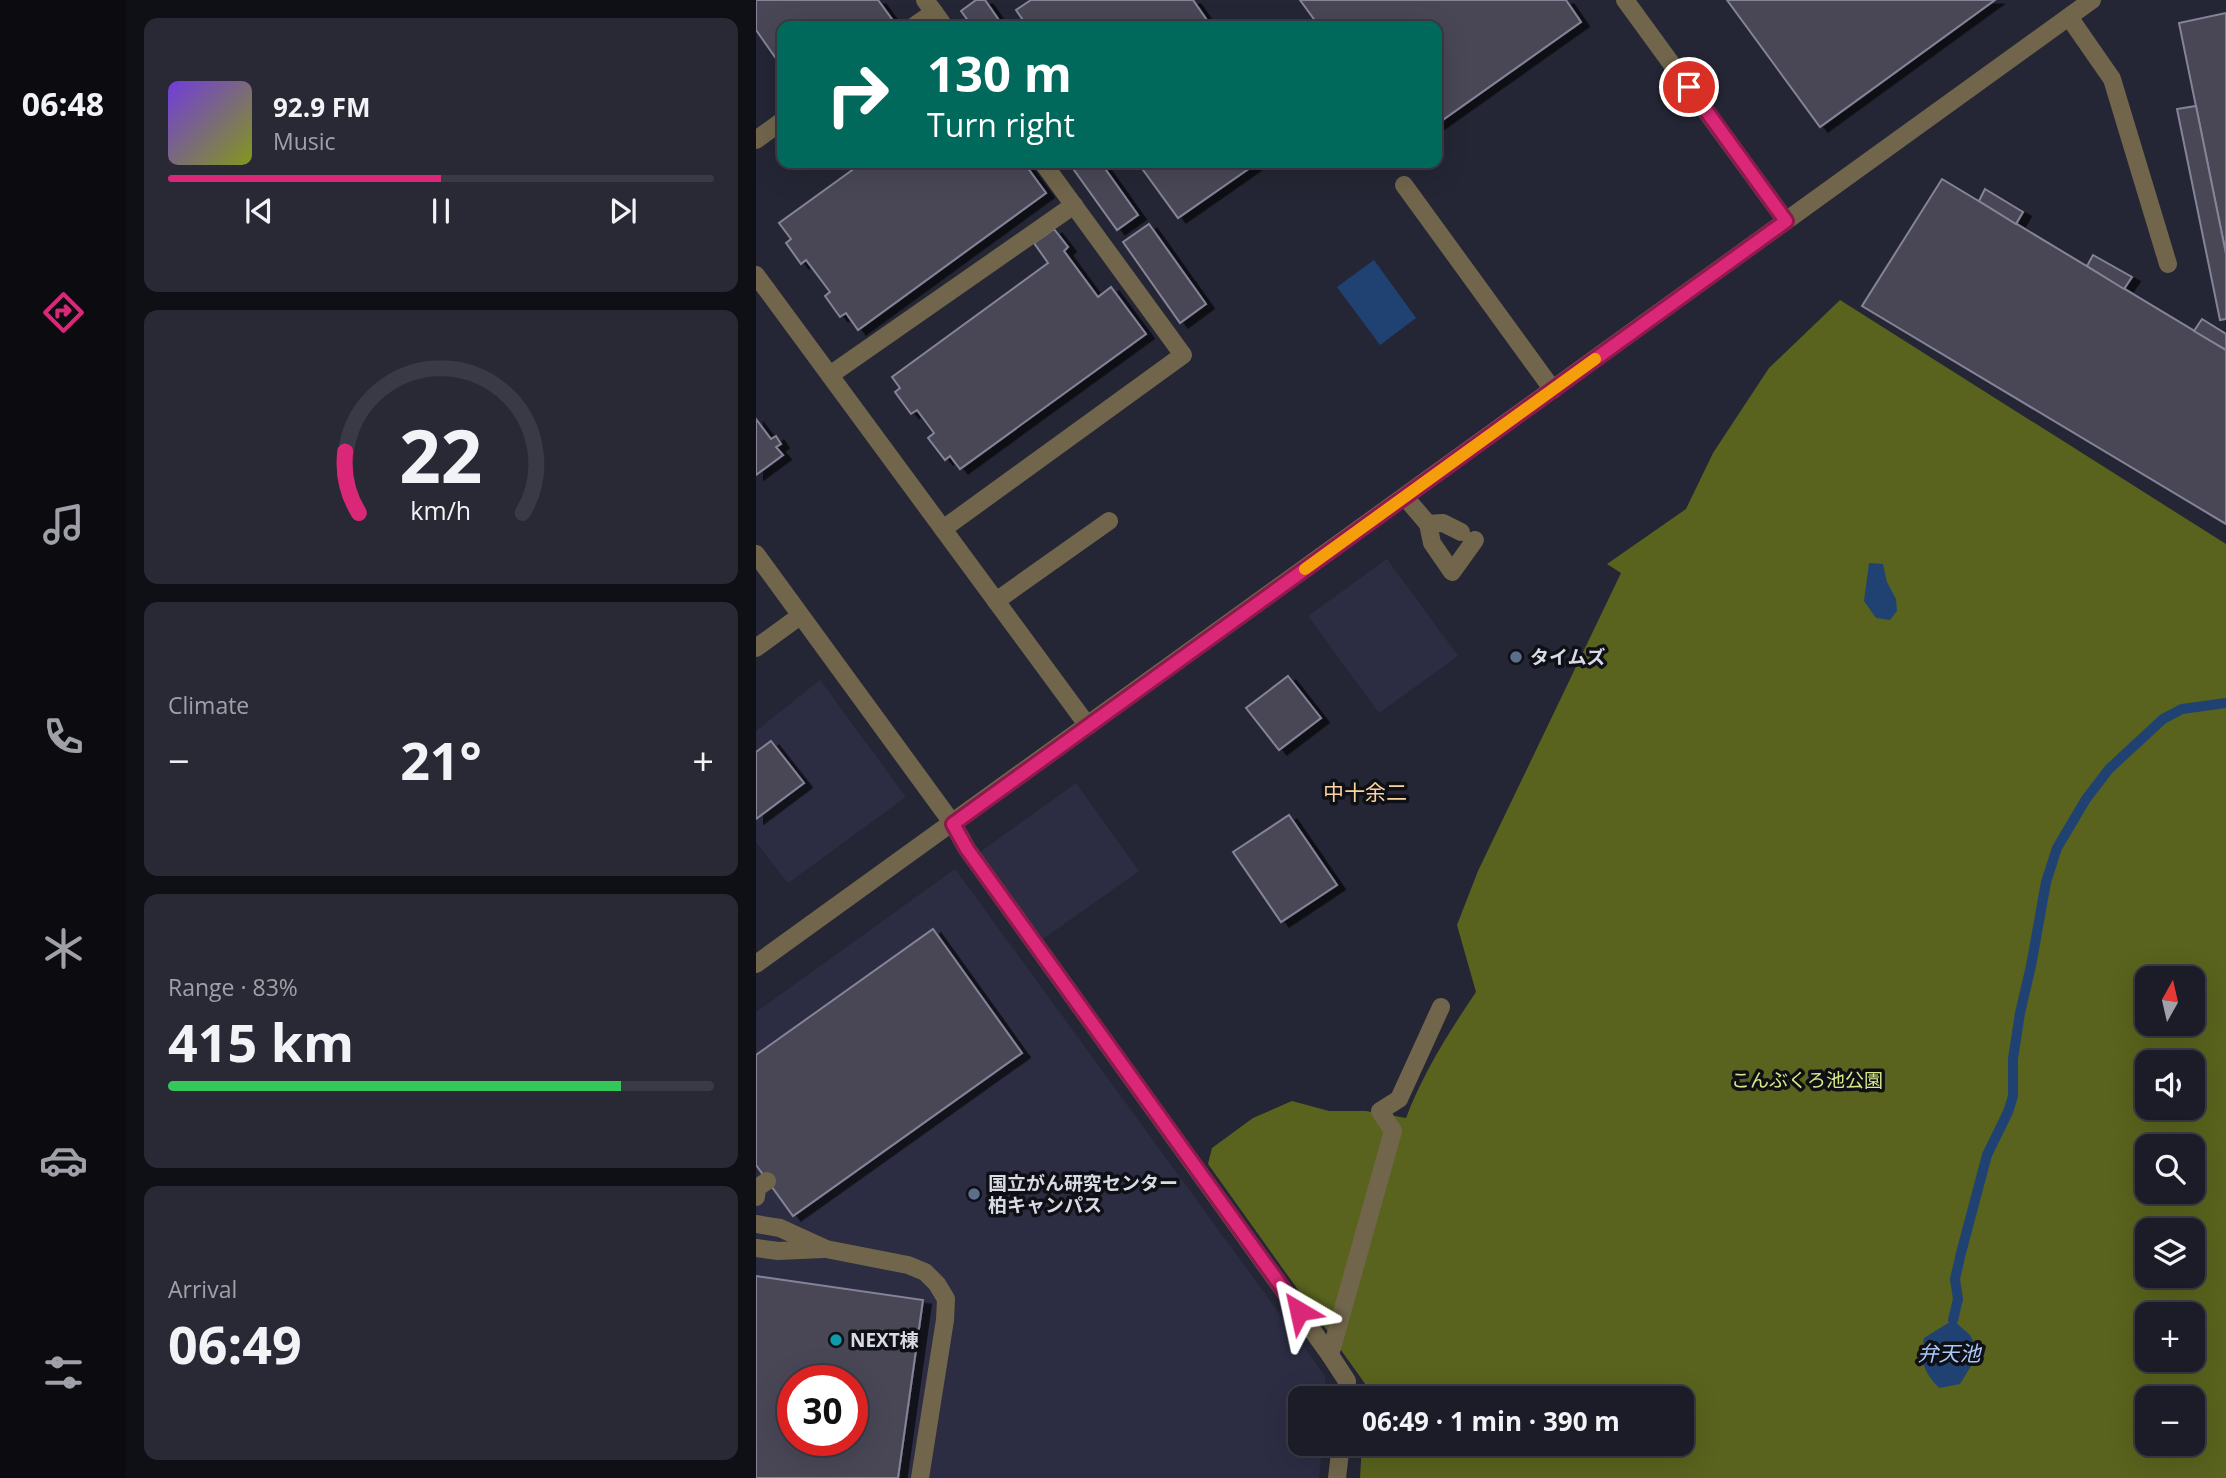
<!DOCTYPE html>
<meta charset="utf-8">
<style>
body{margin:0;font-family:"Open Sans","Noto Sans JP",sans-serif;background:#282934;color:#f1f3f6;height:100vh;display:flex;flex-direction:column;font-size:26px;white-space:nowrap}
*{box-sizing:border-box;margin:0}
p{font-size:23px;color:#a0a1a8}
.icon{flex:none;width:38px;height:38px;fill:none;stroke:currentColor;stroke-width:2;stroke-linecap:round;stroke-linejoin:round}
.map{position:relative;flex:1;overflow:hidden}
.panel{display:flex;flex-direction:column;gap:18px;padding:18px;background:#0f0f16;width:630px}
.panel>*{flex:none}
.banner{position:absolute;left:21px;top:21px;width:665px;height:147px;border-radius:14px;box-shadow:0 7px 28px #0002,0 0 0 2px #393a45;background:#00695c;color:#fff;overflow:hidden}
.needle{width:46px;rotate:8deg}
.buttons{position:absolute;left:1379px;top:966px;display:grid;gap:14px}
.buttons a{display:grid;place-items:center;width:70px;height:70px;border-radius:14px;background:#1b1c28;box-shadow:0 7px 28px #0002,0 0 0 2px #393a45;font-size:35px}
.speed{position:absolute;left:21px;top:1365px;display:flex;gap:14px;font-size:35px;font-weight:700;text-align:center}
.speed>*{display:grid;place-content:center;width:91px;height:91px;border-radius:50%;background:#1b1c28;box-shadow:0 7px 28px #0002,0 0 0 2px #393a45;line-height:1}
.speed .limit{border:10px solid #d22;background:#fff;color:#111}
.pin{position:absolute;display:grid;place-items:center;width:60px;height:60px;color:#fff;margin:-30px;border:4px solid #fff;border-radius:50%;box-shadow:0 2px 7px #0007}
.me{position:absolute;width:77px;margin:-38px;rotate:324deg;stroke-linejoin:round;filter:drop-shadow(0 0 5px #0008)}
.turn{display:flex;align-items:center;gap:24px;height:147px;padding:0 35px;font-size:32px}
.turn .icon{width:91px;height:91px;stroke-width:2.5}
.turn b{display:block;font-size:49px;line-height:60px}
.big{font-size:52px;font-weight:700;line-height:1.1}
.panel .tile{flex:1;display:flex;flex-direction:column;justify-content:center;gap:10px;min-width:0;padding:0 24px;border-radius:14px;background:#282934}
.panel .dial{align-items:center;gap:0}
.dial svg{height:182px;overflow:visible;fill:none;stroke:#393a45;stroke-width:7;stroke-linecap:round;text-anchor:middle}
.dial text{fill:#f1f3f6;stroke:none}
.song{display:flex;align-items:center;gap:21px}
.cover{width:84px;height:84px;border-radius:10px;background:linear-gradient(135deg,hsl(260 70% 55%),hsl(70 70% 35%))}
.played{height:7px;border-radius:4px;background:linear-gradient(90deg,#db2777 50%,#393a45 50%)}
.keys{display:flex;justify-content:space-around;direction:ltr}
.heat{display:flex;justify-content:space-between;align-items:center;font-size:38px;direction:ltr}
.charge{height:10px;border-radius:5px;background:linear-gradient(90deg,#34c759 83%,#393a45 0)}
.trip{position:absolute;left:532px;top:1386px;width:406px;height:70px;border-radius:14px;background:#1b1c28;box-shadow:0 7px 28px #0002,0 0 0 2px #393a45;font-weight:700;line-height:70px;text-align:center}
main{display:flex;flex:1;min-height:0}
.dock{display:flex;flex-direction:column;width:126px;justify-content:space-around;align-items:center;background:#0b0b10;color:#a0a1a8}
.dock .icon{width:49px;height:49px}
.dock .active{color:#db2777}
.dock b{font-size:32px;color:#f1f3f6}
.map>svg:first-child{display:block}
</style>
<main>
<nav class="dock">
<b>06:48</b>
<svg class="icon active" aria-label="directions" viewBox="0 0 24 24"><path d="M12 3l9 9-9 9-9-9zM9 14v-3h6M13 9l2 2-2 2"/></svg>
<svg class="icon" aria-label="music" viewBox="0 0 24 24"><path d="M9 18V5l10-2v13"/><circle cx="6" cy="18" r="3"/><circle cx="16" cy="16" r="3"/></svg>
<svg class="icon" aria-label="phone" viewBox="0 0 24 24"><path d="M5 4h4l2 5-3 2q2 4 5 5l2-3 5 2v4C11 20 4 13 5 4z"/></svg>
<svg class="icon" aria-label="climate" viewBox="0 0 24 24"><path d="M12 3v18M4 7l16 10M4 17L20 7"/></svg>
<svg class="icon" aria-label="car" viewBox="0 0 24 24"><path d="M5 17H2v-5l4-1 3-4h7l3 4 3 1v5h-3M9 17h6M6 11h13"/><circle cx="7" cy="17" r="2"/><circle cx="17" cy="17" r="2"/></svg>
<svg class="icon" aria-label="filters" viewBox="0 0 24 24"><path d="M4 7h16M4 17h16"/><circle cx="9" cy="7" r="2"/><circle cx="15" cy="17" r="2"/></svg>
</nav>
<section class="panel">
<div class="tile">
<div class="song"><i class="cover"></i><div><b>92.9 FM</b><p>Music</p></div></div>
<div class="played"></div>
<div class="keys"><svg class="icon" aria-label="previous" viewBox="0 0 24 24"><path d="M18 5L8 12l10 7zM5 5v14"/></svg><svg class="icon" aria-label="pause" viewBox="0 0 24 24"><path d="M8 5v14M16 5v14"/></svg><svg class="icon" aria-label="next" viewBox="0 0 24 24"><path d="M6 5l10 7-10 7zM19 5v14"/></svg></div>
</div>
<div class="tile dial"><svg viewBox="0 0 100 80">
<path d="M14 69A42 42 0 1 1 86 69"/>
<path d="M14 69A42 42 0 0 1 8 42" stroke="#db2777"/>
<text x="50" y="56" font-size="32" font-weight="700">22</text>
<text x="50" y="72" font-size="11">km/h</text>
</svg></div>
<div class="tile"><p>Climate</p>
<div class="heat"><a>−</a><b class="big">21°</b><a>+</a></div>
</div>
<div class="tile"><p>Range · 83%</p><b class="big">415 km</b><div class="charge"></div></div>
<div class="tile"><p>Arrival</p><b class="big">06:49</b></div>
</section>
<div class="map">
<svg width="1470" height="1478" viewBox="0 0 1470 1478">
<defs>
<filter id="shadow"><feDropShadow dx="8" dy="4.5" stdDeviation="0" flood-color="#0009"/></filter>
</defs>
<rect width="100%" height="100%" fill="#242635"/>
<g fill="#2c2d43" fill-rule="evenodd">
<polygon points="631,559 702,656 623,713 552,616"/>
<polygon points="64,680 150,797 32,883 0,842 0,731"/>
<polygon points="320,783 383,871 287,939 224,852"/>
<path d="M 199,869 L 569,1376 L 570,1398 L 544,1398 L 544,1444 L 566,1444 L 563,1478 L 0,1478 L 0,1012 ZM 37,1381 L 96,1381 L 96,1440 L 37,1440 Z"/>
</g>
<path fill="#59631d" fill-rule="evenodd" d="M 1084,300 L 1470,544 L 1470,1478 L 604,1478 L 606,1444 L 926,1444 L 926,1398 L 609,1398 L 610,1385 L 452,1164 L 456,1148 L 497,1118 L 536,1101 L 573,1111 L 610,1111 L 650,1118 C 667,1073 693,1032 720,992 L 701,925 L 722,871 L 865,573 L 851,564 L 930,509 L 957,453 L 1013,368 ZM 1391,978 L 1437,978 L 1437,1024 L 1391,1024 ZM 1391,1062 L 1437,1062 L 1437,1108 L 1391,1108 ZM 1391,1146 L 1437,1146 L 1437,1192 L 1391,1192 ZM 1391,1230 L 1437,1230 L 1437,1276 L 1391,1276 ZM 1391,1314 L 1437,1314 L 1437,1360 L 1391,1360 ZM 1391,1398 L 1437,1398 L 1437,1444 L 1391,1444 Z"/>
<g fill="#204273">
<polygon points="618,260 660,318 624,345 581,287"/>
<polygon points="1113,563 1127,564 1131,582 1140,599 1141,611 1134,620 1120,618 1108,601"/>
<path d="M 1197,1320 L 1214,1335 L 1223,1353 L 1204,1384 L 1183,1388 C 1166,1370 1165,1362 1168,1338 Z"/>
</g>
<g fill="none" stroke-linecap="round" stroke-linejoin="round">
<polyline stroke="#204273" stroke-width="10" points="1197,1320 1202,1299 1199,1279 1205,1253 1231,1155 1252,1112 1257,1096 1257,1059 1264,1013 1275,966 1290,882 1301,848 1330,799 1353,769 1407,719 1426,709 1470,703"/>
</g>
<g fill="#484657" stroke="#858397" stroke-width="2" fill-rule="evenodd" filter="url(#shadow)">
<polygon points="0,0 122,0 141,26 26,26 26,67 0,30"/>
<polygon points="220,0 229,0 247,26 216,26 205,11"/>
<polygon points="275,0 437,0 455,26 271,26 260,10"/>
<polygon points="544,0 810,0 825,22 681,124 681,26 563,26"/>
<polygon points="971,0 1239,0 1064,127"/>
<polygon points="1470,13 1470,254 1423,23"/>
<polygon points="1440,106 1470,254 1470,319 1464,320 1421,109"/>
<polygon points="106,163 268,163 290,193 102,330 90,313 84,317 69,296 74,292 50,260 45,264 30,243 35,239 23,223"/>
<polygon points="313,163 345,163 382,215 361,230"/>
<polygon points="382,163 501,163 422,218"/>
<polygon points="1186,179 1470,350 1470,524 1106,306"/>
<polygon points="1229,189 1267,212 1260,224 1223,201"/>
<polygon points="393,224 450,304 424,323 367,242"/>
<polygon points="298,229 312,247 308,251 342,297 355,287 390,334 204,469 194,456 189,460 172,438 178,433 161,410 155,414 139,392 144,388 136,377 292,263 278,243"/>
<polygon points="1337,255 1376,277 1368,289 1331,266"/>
<polygon points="1446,319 1470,334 1470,350 1438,331"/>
<polygon points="0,419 15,439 20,436 25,444 20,447 27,455 0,475"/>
<polygon points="532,676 565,718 523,750 490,708"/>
<polygon points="15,741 48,783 0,819 0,752"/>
<polygon points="533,815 581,885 525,922 477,852"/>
<polygon points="177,929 266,1053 37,1216 0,1165 0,1055"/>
<path d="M 0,1276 L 167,1300 L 142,1478 L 0,1478 ZM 37,1381 L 96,1381 L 96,1440 L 37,1440 Z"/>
</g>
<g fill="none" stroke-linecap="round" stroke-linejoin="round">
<g stroke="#71664b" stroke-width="18">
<polyline points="869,0 1030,221"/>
<polyline points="178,12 188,26"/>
<polyline points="1313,17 1356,79 1412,264"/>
<polyline points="158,26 178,12 169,0"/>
<polyline points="0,140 26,121"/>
<polyline points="648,185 797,390"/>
<polyline points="0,275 332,726"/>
<polyline points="74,375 318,205"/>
<polyline points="649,497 672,524"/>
<polyline points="187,529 427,355 287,163"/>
<polyline points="705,532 687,523 672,524 676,543 696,572 719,540"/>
<polyline points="0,554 197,824 211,849 574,1355 591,1381 589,1398"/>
<polyline points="240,601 353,521"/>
<polyline points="0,648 44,616"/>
<polyline points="0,964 1336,0"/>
<polyline points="0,1197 1,1188 11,1181"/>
<polyline points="0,1224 24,1228 70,1249 152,1265 169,1272 181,1284 190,1299 189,1320 164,1478"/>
<polyline points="0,1248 22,1251 67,1249"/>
<polyline points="574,1355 637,1131 624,1111 643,1099 685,1007"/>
<polyline points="581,1478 585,1444"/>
</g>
</g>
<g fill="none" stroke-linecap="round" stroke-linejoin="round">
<g stroke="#8e194d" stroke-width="18">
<polyline id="route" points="543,1311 211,849 197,824 1030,221 933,87"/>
</g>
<use href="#route" stroke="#db2777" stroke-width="12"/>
<polyline stroke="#f59e0b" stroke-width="12" points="549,569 839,359"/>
</g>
<g fill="#5c6f8a" stroke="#0f0f16" stroke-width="2.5">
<circle cx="760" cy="657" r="7"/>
<circle cx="218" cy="1194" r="7"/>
</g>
<circle fill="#0f9aa8" stroke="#0f0f16" stroke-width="2.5" cx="80" cy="1340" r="7"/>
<g text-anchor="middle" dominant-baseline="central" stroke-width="7" stroke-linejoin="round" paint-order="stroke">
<g font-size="19" font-weight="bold" fill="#d8dae4" stroke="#0f0f16" text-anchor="start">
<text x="774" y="657">タイムズ</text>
<text x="232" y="1183">国立がん研究センター<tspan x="232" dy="22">柏キャンパス</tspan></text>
<text x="94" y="1340">NEXT棟</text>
</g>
<g font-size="19" fill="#d8e988" stroke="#0f0f16">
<text x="1051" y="1080">こんぶくろ池公園</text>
</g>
<g font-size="21" fill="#fad29f" stroke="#0f0f16">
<text x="609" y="792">中十余二</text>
</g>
<g font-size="21" font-style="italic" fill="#a9c9f7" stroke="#0f0f16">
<text x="1193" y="1353">弁天池</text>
</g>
</g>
</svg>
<div class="buttons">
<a><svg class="needle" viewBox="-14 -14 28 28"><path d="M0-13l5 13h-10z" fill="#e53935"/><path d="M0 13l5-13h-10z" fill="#a0a1a8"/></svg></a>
<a><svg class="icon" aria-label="sound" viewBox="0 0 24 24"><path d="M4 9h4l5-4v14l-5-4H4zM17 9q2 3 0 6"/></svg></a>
<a><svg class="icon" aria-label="search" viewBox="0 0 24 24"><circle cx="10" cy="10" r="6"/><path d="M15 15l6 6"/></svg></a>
<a><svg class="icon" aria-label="layers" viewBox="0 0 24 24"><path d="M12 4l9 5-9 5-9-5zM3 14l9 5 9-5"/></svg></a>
<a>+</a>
<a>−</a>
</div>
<div class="speed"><div class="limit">30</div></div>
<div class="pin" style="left:933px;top:87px;background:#d93025"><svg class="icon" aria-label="arrive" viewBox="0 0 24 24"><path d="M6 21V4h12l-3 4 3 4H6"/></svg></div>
<svg class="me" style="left:543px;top:1311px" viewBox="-20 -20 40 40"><path d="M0-17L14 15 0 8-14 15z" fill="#db2777" stroke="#fff" stroke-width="4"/></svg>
<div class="trip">06:49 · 1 min · 390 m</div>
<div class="banner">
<div class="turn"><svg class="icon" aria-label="right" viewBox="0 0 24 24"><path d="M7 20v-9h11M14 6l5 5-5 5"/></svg><div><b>130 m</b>Turn right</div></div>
</div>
</div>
</main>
